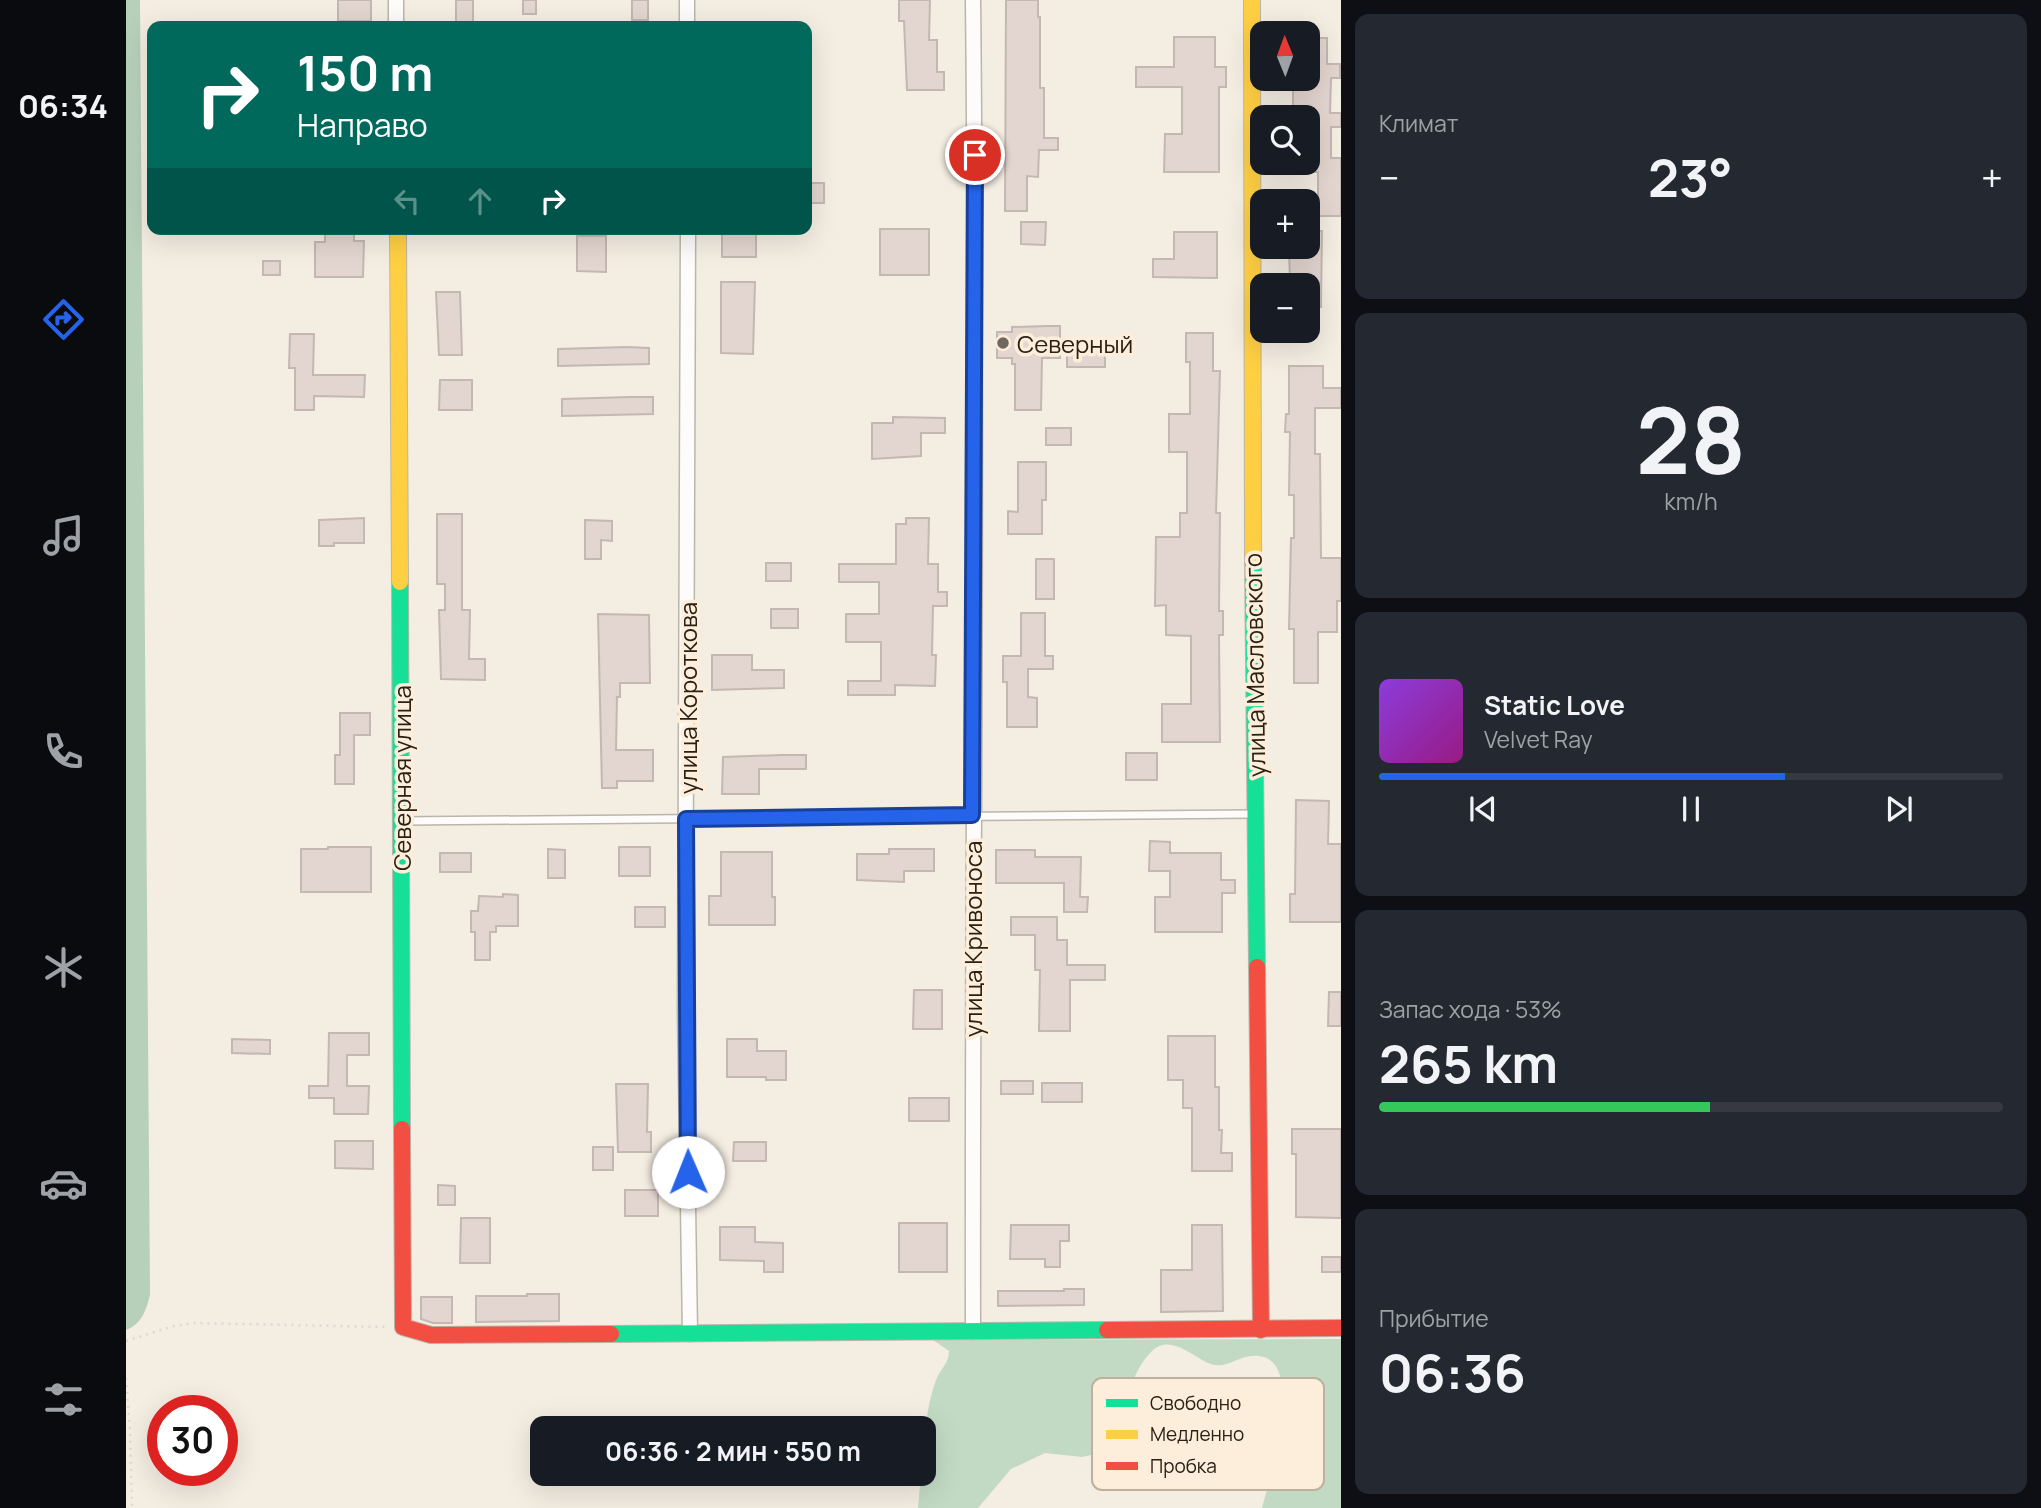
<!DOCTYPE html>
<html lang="ru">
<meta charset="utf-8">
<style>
body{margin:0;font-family:Manrope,sans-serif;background:#242831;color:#f1f3f6;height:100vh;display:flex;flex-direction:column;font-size:26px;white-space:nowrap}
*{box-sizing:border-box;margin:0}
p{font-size:23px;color:#9ea1a6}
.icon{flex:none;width:38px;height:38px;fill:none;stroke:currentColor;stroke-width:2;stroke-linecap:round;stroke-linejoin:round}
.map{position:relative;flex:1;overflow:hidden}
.drawer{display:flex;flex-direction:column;gap:14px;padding:14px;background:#0d0f14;width:700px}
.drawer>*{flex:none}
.banner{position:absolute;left:21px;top:21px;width:665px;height:214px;border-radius:14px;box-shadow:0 7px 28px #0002;background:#00695c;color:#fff;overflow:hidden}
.needle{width:46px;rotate:359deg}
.fabs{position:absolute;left:1124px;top:21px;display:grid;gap:14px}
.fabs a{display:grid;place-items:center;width:70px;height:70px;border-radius:14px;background:#171b24;box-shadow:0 7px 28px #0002;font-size:35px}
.speed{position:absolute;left:21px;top:1395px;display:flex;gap:14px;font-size:35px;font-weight:700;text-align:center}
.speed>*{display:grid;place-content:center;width:91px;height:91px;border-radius:50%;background:#171b24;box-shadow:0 7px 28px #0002;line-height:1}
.speed .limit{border:10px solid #d22;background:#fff;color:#111}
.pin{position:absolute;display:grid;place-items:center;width:60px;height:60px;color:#fff;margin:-30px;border:4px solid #fff;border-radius:50%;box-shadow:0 2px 7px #0007}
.me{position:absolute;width:77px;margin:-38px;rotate:359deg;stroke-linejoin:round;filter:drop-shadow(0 0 5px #0008)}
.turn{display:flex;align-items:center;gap:24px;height:147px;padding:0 35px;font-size:32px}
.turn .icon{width:91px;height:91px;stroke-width:2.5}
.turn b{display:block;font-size:49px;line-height:60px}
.lanes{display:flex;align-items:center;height:66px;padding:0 35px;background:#0003;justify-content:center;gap:35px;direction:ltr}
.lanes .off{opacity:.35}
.big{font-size:52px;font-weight:700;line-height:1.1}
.drawer .widget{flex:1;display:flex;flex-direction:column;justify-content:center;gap:10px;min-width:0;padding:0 24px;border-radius:14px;background:#242831}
.drawer .dial{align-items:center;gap:0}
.dial b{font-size:91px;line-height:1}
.song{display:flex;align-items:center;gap:21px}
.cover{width:84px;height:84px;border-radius:10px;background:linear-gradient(135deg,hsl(270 70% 55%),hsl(310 70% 35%))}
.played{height:7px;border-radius:4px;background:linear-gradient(90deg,#2563eb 65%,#363941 65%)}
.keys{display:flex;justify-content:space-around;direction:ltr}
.heat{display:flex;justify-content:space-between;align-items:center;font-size:38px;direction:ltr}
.charge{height:10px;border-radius:5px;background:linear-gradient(90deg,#34c759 53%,#363941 0)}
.trip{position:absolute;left:404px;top:1416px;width:406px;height:70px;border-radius:14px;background:#171b24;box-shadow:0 7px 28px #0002;font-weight:700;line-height:70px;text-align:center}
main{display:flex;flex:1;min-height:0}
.tabs{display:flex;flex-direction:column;width:126px;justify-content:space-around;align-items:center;background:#090b0e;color:#9ea1a6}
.tabs .icon{width:49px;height:49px}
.tabs .current{color:#2563eb}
.tabs b{font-size:32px;color:#f1f3f6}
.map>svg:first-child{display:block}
</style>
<main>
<nav class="tabs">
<b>06:34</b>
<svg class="icon current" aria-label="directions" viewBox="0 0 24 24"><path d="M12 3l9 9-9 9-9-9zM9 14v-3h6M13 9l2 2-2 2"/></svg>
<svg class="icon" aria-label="music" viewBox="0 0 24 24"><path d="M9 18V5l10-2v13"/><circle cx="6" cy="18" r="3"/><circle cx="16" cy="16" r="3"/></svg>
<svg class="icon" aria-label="phone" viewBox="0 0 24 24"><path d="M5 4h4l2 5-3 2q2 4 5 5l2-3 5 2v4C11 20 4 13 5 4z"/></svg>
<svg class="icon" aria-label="climate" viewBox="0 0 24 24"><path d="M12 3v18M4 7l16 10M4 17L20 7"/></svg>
<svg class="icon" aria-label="car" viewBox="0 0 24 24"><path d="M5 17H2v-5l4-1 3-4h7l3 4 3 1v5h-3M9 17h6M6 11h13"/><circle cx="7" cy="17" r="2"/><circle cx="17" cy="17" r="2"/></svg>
<svg class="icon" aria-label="filters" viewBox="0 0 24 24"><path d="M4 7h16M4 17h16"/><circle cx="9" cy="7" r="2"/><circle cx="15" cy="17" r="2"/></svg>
</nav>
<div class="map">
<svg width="1215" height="1508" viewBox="0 0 1215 1508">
<rect width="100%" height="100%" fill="#f4ede2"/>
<path fill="#c2dac4" d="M 1215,1339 L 1215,1508 L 1136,1508 C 1143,1481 1181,1361 1133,1356 C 1111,1353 1100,1374 1078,1361 C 1062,1352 1042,1335 1026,1351 C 1005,1372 1003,1398 994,1424 C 990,1434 983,1443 978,1452 L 956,1457 L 919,1453 L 885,1469 L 852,1508 L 792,1508 L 795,1474 L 798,1474 C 798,1442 799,1410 810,1380 C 814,1369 823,1364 823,1351 L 807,1340 Z"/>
<path fill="#b7d0ba" d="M 0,0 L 14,0 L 24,1295 C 20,1310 16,1324 0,1330 Z"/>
<g fill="#e3d5cf" stroke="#c3b8b2" stroke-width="2">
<rect x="212" y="0" width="33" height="21"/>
<rect x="330" y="0" width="17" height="26"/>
<rect x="397" y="0" width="13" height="14"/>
<rect x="506" y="0" width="16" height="20"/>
<polygon points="773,0 804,0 803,40 811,40 811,72 818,72 818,90 781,90 778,21 773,21"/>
<polygon points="880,0 912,0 912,17 914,17 914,88 918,88 918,138 932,138 932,150 913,150 912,177 901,176 901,211 879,211"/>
<polygon points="1048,37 1089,37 1089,67 1100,67 1100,87 1093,87 1093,172 1038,172 1039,134 1056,134 1056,87 1010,87 1010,67 1048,67"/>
<polygon points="1181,38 1201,38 1201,64 1214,64 1214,78 1205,78 1204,113 1215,113 1215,127 1205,127 1205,158 1215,158 1215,216 1192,216 1192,172 1181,172 1181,117 1167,117 1167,87 1181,87"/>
<rect x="682" y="183" width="16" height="20"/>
<polygon points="895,222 920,222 919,245 895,244"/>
<rect x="754" y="229" width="49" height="46"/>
<polygon points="1181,231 1196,231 1195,307 1181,307 1181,285 1164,285 1163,247 1181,247"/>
<polygon points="199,232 228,232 228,241 238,241 237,277 189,277 189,242 199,242"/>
<polygon points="1048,232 1091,232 1091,278 1027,277 1027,259 1048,259"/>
<polygon points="596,233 630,234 630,257 596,257"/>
<polygon points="451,236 480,236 480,272 451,271"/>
<rect x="137" y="261" width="17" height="14"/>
<polygon points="595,282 629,282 627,354 595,353"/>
<polygon points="310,292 334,292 336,355 313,355"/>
<polygon points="922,326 934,326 934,358 916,358 915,410 889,410 889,364 886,364 886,358 871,358 871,332 886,332 886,327"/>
<polygon points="1060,333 1087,333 1087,371 1094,371 1090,513 1094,513 1093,611 1097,611 1097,635 1093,635 1094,742 1036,742 1036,704 1065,704 1065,636 1040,635 1040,605 1029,606 1030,537 1054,537 1054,513 1061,513 1061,452 1043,452 1043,414 1064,414 1064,362 1060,362"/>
<polygon points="164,334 188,334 187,375 239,375 238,397 188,396 188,410 169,410 169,368 163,368"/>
<polygon points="501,347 523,348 523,364 432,366 432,349"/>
<rect x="941" y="351" width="38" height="16"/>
<polygon points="1163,366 1197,366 1197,388 1215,388 1215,408 1189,408 1189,454 1194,454 1195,558 1215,558 1215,601 1211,601 1211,632 1192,632 1192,683 1168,683 1168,629 1163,629 1165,538 1168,538 1168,495 1163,495 1164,432 1159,432 1160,414 1163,414"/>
<polygon points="314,380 346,380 346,410 313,410"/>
<polygon points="505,397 527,397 527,414 436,416 436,399"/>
<polygon points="767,417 819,418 819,433 795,433 795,456 746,459 746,423 767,423"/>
<rect x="920" y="428" width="25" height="17"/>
<polygon points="892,462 920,462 920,500 916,500 916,534 882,534 882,511 892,512"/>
<polygon points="311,514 336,514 336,610 344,610 343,659 359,659 359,680 315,679 313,610 319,610 319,584 311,584"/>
<polygon points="238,518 238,543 208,543 208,546 193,546 193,520"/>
<polygon points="780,518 803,518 802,564 812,564 812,592 821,592 821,606 807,606 806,655 810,655 809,686 769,685 769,695 722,695 722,681 755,681 755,642 720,642 720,614 753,614 753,582 713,582 713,564 770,564 770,524 780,524"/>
<polygon points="459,520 486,521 486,541 475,540 475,559 459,559"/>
<rect x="910" y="559" width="18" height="40"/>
<rect x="640" y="563" width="25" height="18"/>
<rect x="645" y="609" width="27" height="19"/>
<polygon points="895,613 919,613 919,656 927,656 927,669 902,669 902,697 911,698 911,727 881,727 881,682 877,682 877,656 895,656"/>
<polygon points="472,614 523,615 524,683 494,683 494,697 491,697 490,750 527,750 527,781 491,781 491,788 476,788"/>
<polygon points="586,655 626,655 626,670 658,670 658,688 586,690"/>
<polygon points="214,713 244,713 244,735 228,735 228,784 209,784 209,755 214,755"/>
<rect x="1000" y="753" width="31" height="27"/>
<polygon points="655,755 680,755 680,769 633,769 633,794 596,794 597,757"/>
<polygon points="1170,800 1203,801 1202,844 1215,844 1215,922 1164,922 1164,894 1169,894"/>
<polygon points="1024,841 1044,842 1044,853 1095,853 1095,880 1109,880 1109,893 1096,893 1096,932 1029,932 1029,897 1044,897 1044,871 1023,871"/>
<polygon points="202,847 245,847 245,892 175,892 175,849 202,849"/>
<rect x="493" y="847" width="31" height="29"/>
<polygon points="422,849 439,850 439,878 422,878"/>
<polygon points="763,849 808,849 808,871 778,871 778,882 731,880 731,854 763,854"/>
<polygon points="870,850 909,850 909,857 955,857 954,897 962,897 961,912 938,912 938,883 870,883"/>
<polygon points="595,852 646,852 646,897 649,897 649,925 583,925 583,896 595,896"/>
<rect x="314" y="853" width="31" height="19"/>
<polygon points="377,894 392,895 392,926 370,926 370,932 364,932 364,960 349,960 349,932 345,932 345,911 352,911 353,896 377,897"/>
<rect x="509" y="907" width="30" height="20"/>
<polygon points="885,917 931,917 931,940 941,940 941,965 979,965 979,980 944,980 944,1031 913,1031 914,970 909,970 909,935 885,935"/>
<polygon points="788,990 816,990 816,1029 787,1029"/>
<polygon points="1203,992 1215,992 1215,1026 1202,1026"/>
<polygon points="203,1033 243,1033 243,1055 221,1055 221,1086 243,1086 242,1114 208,1114 208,1098 183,1098 183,1086 202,1086"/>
<polygon points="1042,1036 1089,1036 1089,1087 1093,1087 1093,1130 1096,1130 1095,1153 1106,1153 1106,1171 1066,1171 1066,1108 1057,1108 1057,1080 1042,1080"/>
<polygon points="106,1039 144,1040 144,1054 106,1053"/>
<polygon points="601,1039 631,1039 631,1051 660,1051 660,1080 640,1080 640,1077 601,1077"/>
<rect x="875" y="1081" width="32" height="13"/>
<rect x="916" y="1083" width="40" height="19"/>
<polygon points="490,1084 522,1084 521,1132 525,1132 525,1152 492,1152"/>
<rect x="783" y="1098" width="40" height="23"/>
<polygon points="1166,1129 1215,1129 1215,1218 1170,1217 1170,1154 1166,1154"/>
<polygon points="209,1141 247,1141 247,1169 209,1168"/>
<polygon points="608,1142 640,1142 640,1161 607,1161"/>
<rect x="467" y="1147" width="20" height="23"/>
<polygon points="312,1185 329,1186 329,1205 312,1205"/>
<rect x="499" y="1190" width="33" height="26"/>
<polygon points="335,1218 364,1218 364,1263 334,1263"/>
<rect x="773" y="1223" width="48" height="49"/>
<polygon points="885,1225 943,1225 943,1241 934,1241 934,1267 919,1267 919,1259 884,1259"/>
<polygon points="1066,1225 1096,1225 1097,1311 1035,1312 1035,1270 1066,1270"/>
<polygon points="594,1227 629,1227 629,1242 657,1243 657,1272 638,1272 638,1261 594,1260"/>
<rect x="1196" y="1257" width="19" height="15"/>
<polygon points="938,1289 958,1289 958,1305 872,1306 872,1291 938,1291"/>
<polygon points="401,1294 433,1294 433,1321 350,1322 350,1296 401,1296"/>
<polygon points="295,1297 326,1297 326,1323 307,1323 295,1319"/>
</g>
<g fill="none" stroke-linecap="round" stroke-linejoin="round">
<g stroke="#bcb5aa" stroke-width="10">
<polyline id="lane" points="276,821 1128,814"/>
</g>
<g stroke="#bcb5aa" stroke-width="17">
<g id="street">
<polyline points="270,0 270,26"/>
<polyline points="561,0 561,26"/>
<path d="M 847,0 C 852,444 846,888 847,1332"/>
<polyline points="562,229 559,1011 564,1334"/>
</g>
</g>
<g stroke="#bcb5aa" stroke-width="18">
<g id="fast">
<polyline points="1127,560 1131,967"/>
<polyline points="274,582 276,1129"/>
<polyline points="485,1334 981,1330"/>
</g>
</g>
<g stroke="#bcb5aa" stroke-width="18">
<g id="slow">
<polyline points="1126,0 1127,560"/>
<polyline points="272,229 274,582"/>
</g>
</g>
<g stroke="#bcb5aa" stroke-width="18">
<g id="jam">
<polyline points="1131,967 1135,1330"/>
<polyline points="276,1129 277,1327 305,1335 485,1334"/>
<polyline points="981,1330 1215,1328"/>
</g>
</g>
<g stroke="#dad9d5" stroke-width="2.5" stroke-dasharray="2 5" stroke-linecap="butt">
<polyline points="0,1341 48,1326 69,1323 260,1327"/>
<polyline points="0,1378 4,1430 6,1508"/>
</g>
<use href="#lane" stroke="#fdfcfb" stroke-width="7"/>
<use href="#street" stroke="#fdfcfb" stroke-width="14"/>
<use href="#fast" stroke="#16e098" stroke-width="16"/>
<use href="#slow" stroke="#ffcf43" stroke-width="16"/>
<use href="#jam" stroke="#f24e42" stroke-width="16"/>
</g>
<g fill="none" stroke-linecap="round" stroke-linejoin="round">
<g stroke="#184099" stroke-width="18">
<polyline id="route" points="562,1172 560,819 846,815 849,155"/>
</g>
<use href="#route" stroke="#2563eb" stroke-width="12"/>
</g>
<circle fill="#71685d" stroke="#fceeda" stroke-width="2.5" cx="877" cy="343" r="7"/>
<g text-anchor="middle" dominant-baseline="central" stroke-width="7" stroke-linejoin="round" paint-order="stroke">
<g font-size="24" fill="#2a2115" stroke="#fceeda" text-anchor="start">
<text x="891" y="343">Северный</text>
</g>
<g font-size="24" fill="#2a2115" stroke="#fceeda">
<text transform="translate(1128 665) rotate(-91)">улица Масловского</text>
<text transform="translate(561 698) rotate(-90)">улица Короткова</text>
<text transform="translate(275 778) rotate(-90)">Северная улица</text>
<text transform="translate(846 939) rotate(-90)">улица Кривоноса</text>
</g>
</g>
<rect x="966" y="1378" width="232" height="112" rx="10" fill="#fceeda" stroke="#bdb09f" stroke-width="2"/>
<rect x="980" y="1399" width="32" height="8" fill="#16e098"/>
<rect x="980" y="1430" width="32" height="9" fill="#ffcf43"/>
<rect x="980" y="1462" width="32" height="8" fill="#f24e42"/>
<g font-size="19" fill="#2a2115">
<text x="1024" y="1410">Свободно</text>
<text x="1024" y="1441">Медленно</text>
<text x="1024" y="1473">Пробка</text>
</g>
</svg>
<div class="fabs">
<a><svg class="needle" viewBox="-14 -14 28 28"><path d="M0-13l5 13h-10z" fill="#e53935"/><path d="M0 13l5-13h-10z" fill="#9ea1a6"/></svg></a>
<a><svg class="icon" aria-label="search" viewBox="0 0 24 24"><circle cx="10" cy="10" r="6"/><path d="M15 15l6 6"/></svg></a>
<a>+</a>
<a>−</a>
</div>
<div class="speed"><div class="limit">30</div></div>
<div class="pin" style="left:849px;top:155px;background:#d93025"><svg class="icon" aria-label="arrive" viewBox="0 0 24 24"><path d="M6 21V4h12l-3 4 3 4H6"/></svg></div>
<svg class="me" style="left:562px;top:1172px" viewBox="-20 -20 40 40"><circle r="19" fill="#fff"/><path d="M0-13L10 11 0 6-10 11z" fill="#2563eb"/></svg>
<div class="trip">06:36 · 2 мин · 550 m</div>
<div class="banner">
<div class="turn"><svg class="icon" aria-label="right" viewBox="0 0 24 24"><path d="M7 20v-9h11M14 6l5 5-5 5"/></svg><div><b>150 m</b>Направо</div></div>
<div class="lanes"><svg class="icon off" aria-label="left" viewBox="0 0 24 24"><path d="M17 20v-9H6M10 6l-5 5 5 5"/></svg><svg class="icon off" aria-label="ahead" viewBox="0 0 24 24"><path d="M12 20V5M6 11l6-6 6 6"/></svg><svg class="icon" aria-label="right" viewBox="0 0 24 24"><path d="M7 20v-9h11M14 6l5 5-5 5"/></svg></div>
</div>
</div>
<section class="drawer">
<div class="widget"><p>Климат</p>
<div class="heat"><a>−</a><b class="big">23°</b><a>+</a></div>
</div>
<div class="widget dial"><b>28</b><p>km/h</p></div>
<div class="widget">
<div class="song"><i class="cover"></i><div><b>Static Love</b><p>Velvet Ray</p></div></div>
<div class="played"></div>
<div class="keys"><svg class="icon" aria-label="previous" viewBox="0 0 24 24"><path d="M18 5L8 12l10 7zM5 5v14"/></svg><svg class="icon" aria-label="pause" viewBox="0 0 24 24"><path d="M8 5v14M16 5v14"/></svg><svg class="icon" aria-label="next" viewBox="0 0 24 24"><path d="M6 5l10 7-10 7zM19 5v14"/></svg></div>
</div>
<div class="widget"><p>Запас хода · 53%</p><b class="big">265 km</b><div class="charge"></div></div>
<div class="widget"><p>Прибытие</p><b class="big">06:36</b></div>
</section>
</main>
